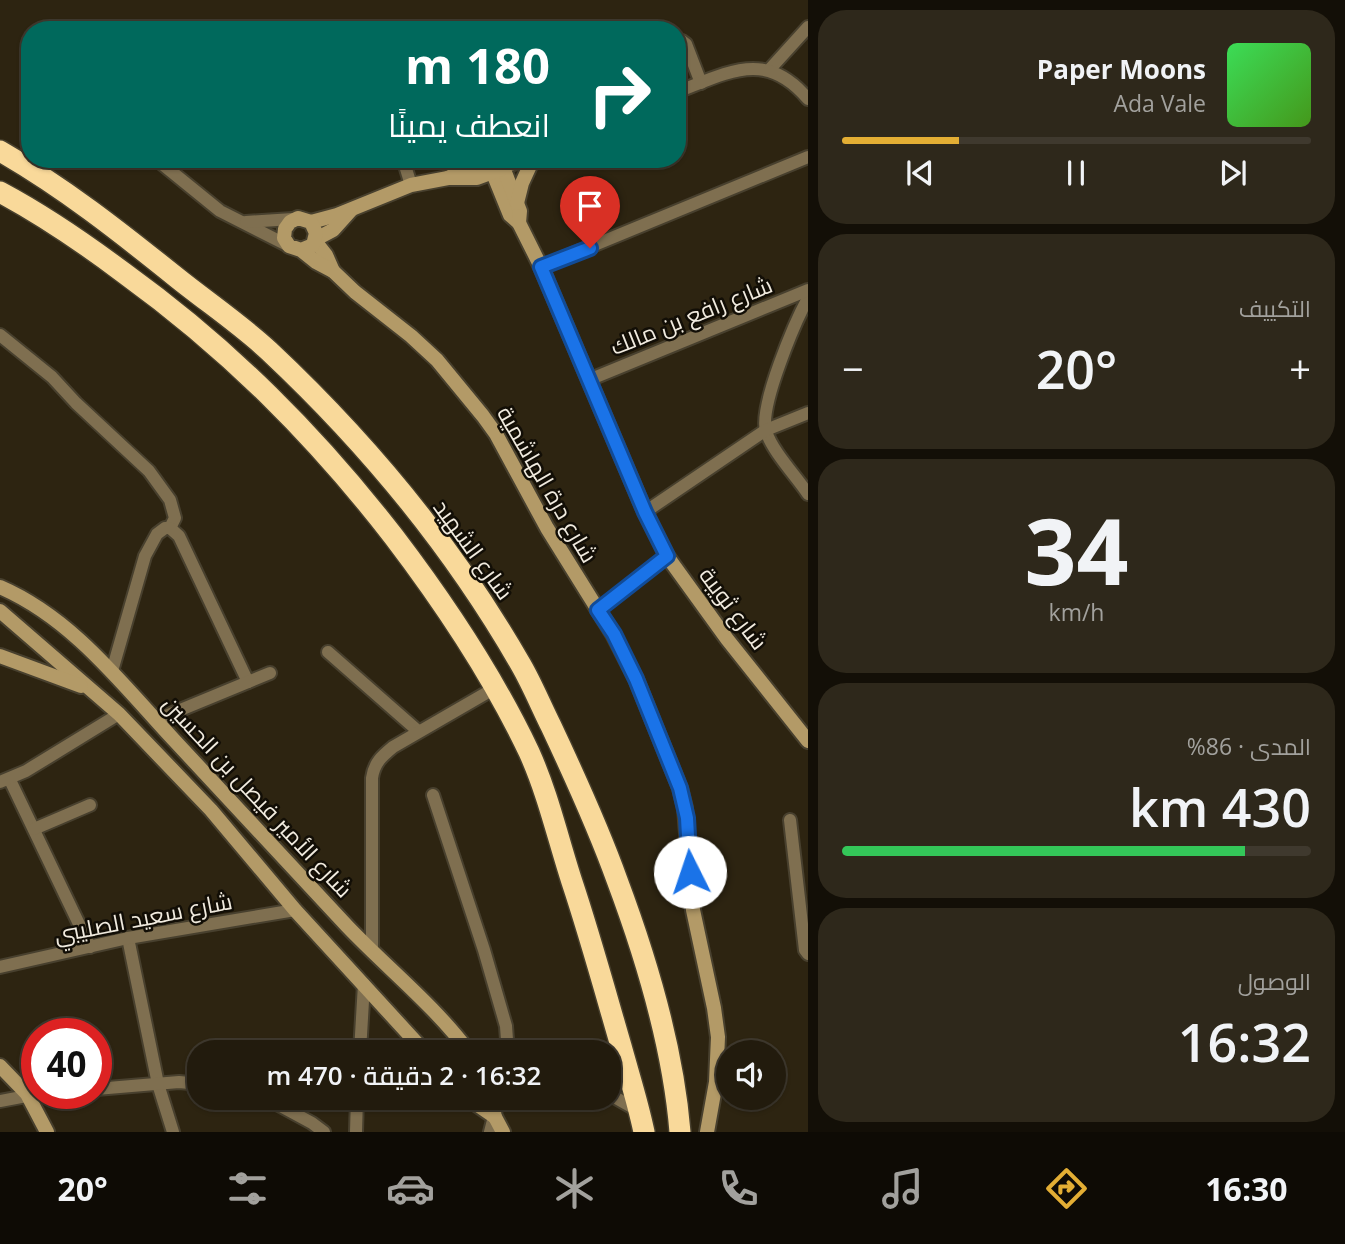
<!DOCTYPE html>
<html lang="ar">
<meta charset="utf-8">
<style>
body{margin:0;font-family:"Open Sans",Cairo,sans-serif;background:#2e281b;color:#f1f3f6;direction:rtl;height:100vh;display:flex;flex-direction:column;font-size:26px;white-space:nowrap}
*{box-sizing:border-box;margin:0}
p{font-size:23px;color:#a2a19d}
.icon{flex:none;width:38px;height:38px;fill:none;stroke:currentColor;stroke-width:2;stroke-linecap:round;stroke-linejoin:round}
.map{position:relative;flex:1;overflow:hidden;direction:ltr}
.sheet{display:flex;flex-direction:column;gap:10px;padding:10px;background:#130f07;width:537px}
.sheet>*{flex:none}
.banner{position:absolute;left:21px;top:21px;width:665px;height:147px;border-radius:28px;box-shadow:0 2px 5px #0004,0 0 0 2px #3f392e;direction:rtl;background:#00695c;color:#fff;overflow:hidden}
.controls{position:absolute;left:716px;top:1040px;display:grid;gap:14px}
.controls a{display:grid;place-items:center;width:70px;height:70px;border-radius:50%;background:#221b0d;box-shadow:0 2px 5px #0004,0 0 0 2px #3f392e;font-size:35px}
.speed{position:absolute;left:21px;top:1018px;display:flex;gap:14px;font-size:35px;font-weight:700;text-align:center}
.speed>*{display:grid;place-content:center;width:91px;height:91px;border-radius:50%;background:#221b0d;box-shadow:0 2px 5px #0004,0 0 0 2px #3f392e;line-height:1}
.speed .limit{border:10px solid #d22;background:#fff;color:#111}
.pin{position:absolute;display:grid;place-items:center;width:60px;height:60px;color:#fff;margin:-72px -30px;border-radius:50% 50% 50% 0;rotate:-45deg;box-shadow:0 0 7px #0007}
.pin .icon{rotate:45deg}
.me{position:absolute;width:77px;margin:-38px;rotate:356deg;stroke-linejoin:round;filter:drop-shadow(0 0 5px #0008)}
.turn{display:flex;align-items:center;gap:24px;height:147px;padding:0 21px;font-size:32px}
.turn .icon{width:91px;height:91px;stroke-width:2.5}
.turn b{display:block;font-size:49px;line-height:60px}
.big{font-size:52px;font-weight:600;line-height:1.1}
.sheet .tile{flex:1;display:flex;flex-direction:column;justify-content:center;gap:10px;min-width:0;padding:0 24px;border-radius:28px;background:#2e281b}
.sheet .dial{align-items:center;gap:0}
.dial b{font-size:91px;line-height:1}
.song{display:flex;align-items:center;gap:21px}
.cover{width:84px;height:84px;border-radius:10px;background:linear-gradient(135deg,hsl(130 70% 55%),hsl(100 70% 35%))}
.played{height:7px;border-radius:4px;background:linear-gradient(90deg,#e3ae34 25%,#3f392e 25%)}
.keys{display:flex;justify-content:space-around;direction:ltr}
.heat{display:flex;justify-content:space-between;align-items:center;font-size:38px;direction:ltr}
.charge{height:10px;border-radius:5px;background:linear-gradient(90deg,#34c759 86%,#3f392e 0)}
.trip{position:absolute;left:187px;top:1040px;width:434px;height:70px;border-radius:28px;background:#221b0d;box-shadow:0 2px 5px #0004,0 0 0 2px #3f392e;font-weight:600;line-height:70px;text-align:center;direction:rtl}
.tabs{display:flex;height:112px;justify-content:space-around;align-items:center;background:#0e0b05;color:#a2a19d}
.tabs .icon{width:49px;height:49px}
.tabs .selected{color:#e3ae34}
.tabs b{font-size:32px;color:#f1f3f6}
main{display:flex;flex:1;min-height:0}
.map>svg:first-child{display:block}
</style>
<main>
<section class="sheet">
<div class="tile">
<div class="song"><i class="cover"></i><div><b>Paper Moons</b><p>Ada Vale</p></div></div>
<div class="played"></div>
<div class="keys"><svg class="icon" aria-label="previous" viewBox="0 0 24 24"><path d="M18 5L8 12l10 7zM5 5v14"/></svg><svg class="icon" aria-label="pause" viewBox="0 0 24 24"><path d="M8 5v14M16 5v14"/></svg><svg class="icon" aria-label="next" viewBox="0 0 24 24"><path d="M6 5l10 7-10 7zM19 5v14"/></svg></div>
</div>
<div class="tile"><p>التكييف</p>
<div class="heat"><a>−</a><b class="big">20°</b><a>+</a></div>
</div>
<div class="tile dial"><b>34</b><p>km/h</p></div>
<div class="tile"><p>المدى · 86%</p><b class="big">430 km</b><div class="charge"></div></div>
<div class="tile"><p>الوصول</p><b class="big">16:32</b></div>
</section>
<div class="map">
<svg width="808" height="1132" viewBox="0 0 808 1132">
<rect width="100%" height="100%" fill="#2d2411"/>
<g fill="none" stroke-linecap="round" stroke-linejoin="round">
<g stroke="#48402e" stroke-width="16">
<g id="street">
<polyline points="677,42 682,41 686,44 701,83"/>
<polyline points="770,69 808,27"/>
<path d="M 677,92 C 729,72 766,49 808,99"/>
<polyline points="156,159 220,211 289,246"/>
<polyline points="403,159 411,185"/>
<polyline points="504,168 525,159"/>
<polyline points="246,222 293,219"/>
<polyline points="541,267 808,157"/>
<path d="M 808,298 C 795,322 759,406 766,431 C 772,451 796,476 808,494"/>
<polyline points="0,335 52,377 76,403 149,471 170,500 175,518 170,528"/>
<polyline points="591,379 808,290"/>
<polyline points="645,512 766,430 808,413"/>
<polyline points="598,610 667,556"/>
<polyline points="328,652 418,731"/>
<polyline points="112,671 145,556 157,534 165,528 170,528 179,536 248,682"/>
<polyline points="156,720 270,673"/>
<polyline points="10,780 90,947"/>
<polyline points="0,782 26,771 119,714"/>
<polyline points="433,795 484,950 506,1026 507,1040 503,1052"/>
<polyline points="790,820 805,950 808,954"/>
<polyline points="34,829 90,805"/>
<polyline points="128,938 158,1084 173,1132"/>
<path d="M 372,952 L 372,778 C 374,763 382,756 393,747 L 495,688"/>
<polyline points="0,967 128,938 295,910"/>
<polyline points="360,1052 364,984"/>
<polyline points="609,1064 620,1043"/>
<polyline points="96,1089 179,1082 200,1084"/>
<polyline points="609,1094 639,1111"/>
<polyline points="264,1097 312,1123 324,1132"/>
<polyline points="0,1101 37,1094"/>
<polyline points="356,1132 357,1097"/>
<polyline points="490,1132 499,1097"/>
</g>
</g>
<g stroke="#48402e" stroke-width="18">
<g id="secondary">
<polyline points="488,161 510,215 519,223 541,267 645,512 667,556 727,639 808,741"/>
<polyline points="501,162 520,211 519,223"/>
<polyline points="448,178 465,169 493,159"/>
<polyline points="517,203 522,183 533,159"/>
<polyline points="311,222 337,215 411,185 448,178 477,178 504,168"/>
<polyline points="316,239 333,230 351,210"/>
<polyline points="315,241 326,255 333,271"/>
<polyline points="301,250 313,245 316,233 311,222 298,218 290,222 285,229 284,238 289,246 301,250 316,262 333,271 355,292 411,336 437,360 483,416 496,434 547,528 613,634 636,679 680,788 685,808 693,910 714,1008 718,1037 716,1082 707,1132"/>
<path d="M 0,587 C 72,618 122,684 174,740 C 232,802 290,864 347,926 C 386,967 435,1006 469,1052"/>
<polyline points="0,611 119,714 211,810 295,910 425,1052"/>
<polyline points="0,656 81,686"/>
<polyline points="0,1066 27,1094 47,1132"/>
<polyline points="466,1097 495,1117"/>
<polyline points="490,1097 495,1117 503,1132"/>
</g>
</g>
<g stroke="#48402e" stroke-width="24">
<g id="highway">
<path d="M 0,151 C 63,187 120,232 176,277 C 207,302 240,324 269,351 C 366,442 454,548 521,665 C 532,684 541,706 551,726 C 575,777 598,827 617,880 C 647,960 673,1046 680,1132"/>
<path d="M 0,192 C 45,216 84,243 124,273 C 229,349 315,435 394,537 C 445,604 493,676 529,752 C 548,794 558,839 572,882 C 590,936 605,991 621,1046 C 629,1075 638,1103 644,1132"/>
</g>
</g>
<use href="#street" stroke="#7f6f50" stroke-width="12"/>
<use href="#secondary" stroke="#b39a67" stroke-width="14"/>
<use href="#highway" stroke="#f9d99a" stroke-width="21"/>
</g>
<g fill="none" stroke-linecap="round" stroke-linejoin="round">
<g stroke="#114b97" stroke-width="18">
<polyline id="route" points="590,248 541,267 645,512 667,556 598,610 614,634 636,679 680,788 687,818 690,872"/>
</g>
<use href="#route" stroke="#1a73e8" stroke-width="12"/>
</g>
<g text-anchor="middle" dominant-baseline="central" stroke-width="5" stroke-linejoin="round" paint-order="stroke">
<g font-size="23" fill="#f1ebdf" stroke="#120e06">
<text transform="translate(691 315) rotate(-22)">شارع رافع بن مالك</text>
<text transform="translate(548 484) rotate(60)">شارع درة الهاشمية</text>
<text transform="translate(474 549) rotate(54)">شارع الشهيد</text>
<text transform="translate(734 608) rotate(53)">شارع ثويبة</text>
<text transform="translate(258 796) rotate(47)">شارع الأمير فيصل بن الحسين</text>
<text transform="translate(143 917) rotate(-11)">شارع سعيد الصليبي</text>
</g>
</g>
</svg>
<div class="controls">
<a><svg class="icon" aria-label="sound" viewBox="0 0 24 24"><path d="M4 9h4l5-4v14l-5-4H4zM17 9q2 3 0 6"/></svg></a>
</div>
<div class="speed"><div class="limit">40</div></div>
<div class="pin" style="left:590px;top:248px;background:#d93025"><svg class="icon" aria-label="arrive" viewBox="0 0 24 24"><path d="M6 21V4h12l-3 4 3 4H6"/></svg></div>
<svg class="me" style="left:690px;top:872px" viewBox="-20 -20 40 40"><circle r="19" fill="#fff"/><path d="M0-13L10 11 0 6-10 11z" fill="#1a73e8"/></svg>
<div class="trip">16:32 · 2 دقيقة · 470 m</div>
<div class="banner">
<div class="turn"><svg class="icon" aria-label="right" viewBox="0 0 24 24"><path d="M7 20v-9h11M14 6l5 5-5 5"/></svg><div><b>180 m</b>انعطف يمينًا</div></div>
</div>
</div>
</main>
<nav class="tabs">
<b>16:30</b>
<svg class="icon selected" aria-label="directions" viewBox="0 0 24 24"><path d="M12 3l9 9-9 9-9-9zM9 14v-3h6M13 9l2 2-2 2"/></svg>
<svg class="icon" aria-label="music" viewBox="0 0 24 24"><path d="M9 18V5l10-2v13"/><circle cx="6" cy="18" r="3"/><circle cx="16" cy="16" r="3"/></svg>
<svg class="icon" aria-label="phone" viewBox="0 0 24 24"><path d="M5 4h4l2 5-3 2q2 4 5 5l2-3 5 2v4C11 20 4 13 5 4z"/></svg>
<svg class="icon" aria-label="climate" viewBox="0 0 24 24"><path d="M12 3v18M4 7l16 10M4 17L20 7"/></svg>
<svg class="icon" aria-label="car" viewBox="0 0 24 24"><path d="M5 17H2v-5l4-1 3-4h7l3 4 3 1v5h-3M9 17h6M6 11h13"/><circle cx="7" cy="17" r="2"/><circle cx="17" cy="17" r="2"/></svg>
<svg class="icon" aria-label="filters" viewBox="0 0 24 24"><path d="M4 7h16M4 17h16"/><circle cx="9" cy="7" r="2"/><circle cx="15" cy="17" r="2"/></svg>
<b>20°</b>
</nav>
